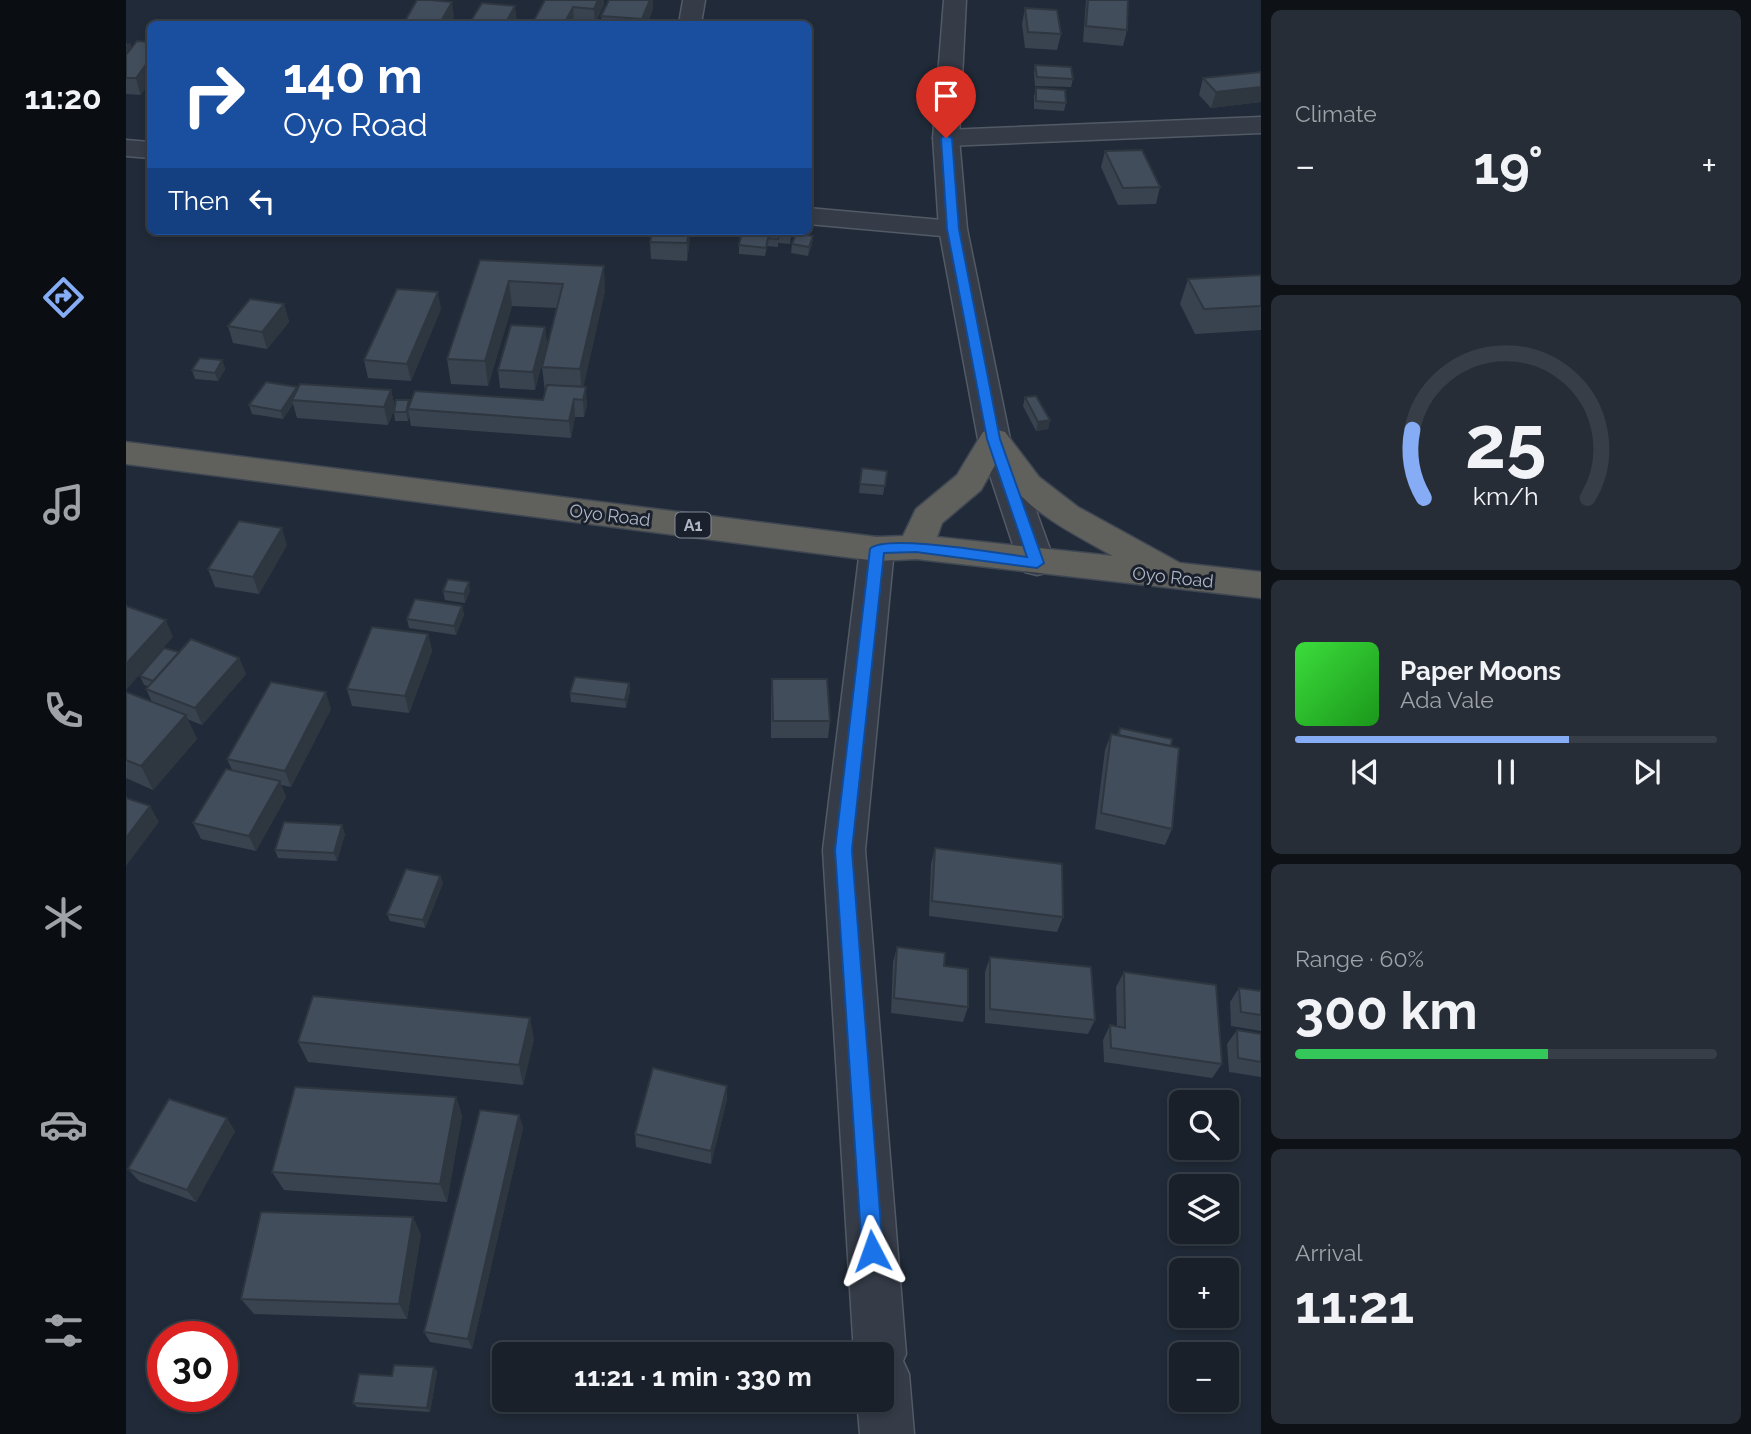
<!DOCTYPE html>
<meta charset="utf-8">
<style>
body{margin:0;font-family:Raleway,sans-serif;background:#262d36;color:#f1f3f6;height:100vh;display:flex;flex-direction:column;font-size:26px;white-space:nowrap}
*{box-sizing:border-box;margin:0}
p{font-size:23px;color:#9fa3a8}
.icon{flex:none;width:38px;height:38px;fill:none;stroke:currentColor;stroke-width:2;stroke-linecap:round;stroke-linejoin:round}
.map{position:relative;flex:1;overflow:hidden}
.sheet{display:flex;flex-direction:column;gap:10px;padding:10px;background:#0e1217;width:490px}
.sheet>*{flex:none}
.top-card{position:absolute;left:21px;top:21px;width:665px;height:214px;border-radius:10px;box-shadow:0 4px 10px #0003,0 0 0 2px #373e47;background:#1a4fa0;color:#fff;overflow:hidden}
.tools{position:absolute;left:1043px;top:1090px;display:grid;gap:14px}
.tools a{display:grid;place-items:center;width:70px;height:70px;border-radius:10px;background:#19202a;box-shadow:0 4px 10px #0003,0 0 0 2px #373e47;font-size:35px}
.speed{position:absolute;left:21px;top:1321px;display:flex;gap:14px;font-size:35px;font-weight:700;text-align:center}
.speed>*{display:grid;place-content:center;width:91px;height:91px;border-radius:50%;background:#19202a;box-shadow:0 4px 10px #0003,0 0 0 2px #373e47;line-height:1}
.speed .limit{border:10px solid #d22;background:#fff;color:#111}
.pin{position:absolute;display:grid;place-items:center;width:60px;height:60px;color:#fff;margin:-72px -30px;border-radius:50% 50% 50% 0;rotate:-45deg;box-shadow:0 0 7px #0007}
.pin .icon{rotate:45deg}
.me{position:absolute;width:77px;margin:-38px;rotate:356deg;stroke-linejoin:round;filter:drop-shadow(0 0 5px #0008)}
.turn{display:flex;align-items:center;gap:24px;height:147px;padding:0 21px;font-size:32px}
.turn .icon{width:91px;height:91px;stroke-width:2.5}
.turn b{display:block;font-size:49px;line-height:60px}
.then{display:flex;align-items:center;height:66px;padding:0 21px;background:#0003;gap:14px;font-size:26px}
.big{font-size:52px;font-weight:700;line-height:1.1}
.sheet .card{flex:1;display:flex;flex-direction:column;justify-content:center;gap:10px;min-width:0;padding:0 24px;border-radius:10px;background:#262d36}
.sheet .dial{align-items:center;gap:0}
.dial svg{height:182px;overflow:visible;fill:none;stroke:#373e47;stroke-width:7;stroke-linecap:round;text-anchor:middle}
.dial text{fill:#f1f3f6;stroke:none}
.song{display:flex;align-items:center;gap:21px}
.cover{width:84px;height:84px;border-radius:10px;background:linear-gradient(135deg,hsl(120 70% 55%),hsl(120 70% 35%))}
.played{height:7px;border-radius:4px;background:linear-gradient(90deg,#85acf4 65%,#373e47 65%)}
.keys{display:flex;justify-content:space-around;direction:ltr}
.heat{display:flex;justify-content:space-between;align-items:center;font-size:38px;direction:ltr}
.charge{height:10px;border-radius:5px;background:linear-gradient(90deg,#34c759 60%,#373e47 0)}
.trip{position:absolute;left:366px;top:1342px;width:402px;height:70px;border-radius:10px;background:#19202a;box-shadow:0 4px 10px #0003,0 0 0 2px #373e47;font-weight:700;line-height:70px;text-align:center}
main{display:flex;flex:1;min-height:0}
.tab-bar{display:flex;flex-direction:column;width:126px;justify-content:space-around;align-items:center;background:#0a0d11;color:#9fa3a8}
.tab-bar .icon{width:49px;height:49px}
.tab-bar .current{color:#85acf4}
.tab-bar b{font-size:32px;color:#f1f3f6}
.map>svg:first-child{display:block}
</style>
<main>
<nav class="tab-bar">
<b>11:20</b>
<svg class="icon current" aria-label="directions" viewBox="0 0 24 24"><path d="M12 3l9 9-9 9-9-9zM9 14v-3h6M13 9l2 2-2 2"/></svg>
<svg class="icon" aria-label="music" viewBox="0 0 24 24"><path d="M9 18V5l10-2v13"/><circle cx="6" cy="18" r="3"/><circle cx="16" cy="16" r="3"/></svg>
<svg class="icon" aria-label="phone" viewBox="0 0 24 24"><path d="M5 4h4l2 5-3 2q2 4 5 5l2-3 5 2v4C11 20 4 13 5 4z"/></svg>
<svg class="icon" aria-label="climate" viewBox="0 0 24 24"><path d="M12 3v18M4 7l16 10M4 17L20 7"/></svg>
<svg class="icon" aria-label="car" viewBox="0 0 24 24"><path d="M5 17H2v-5l4-1 3-4h7l3 4 3 1v5h-3M9 17h6M6 11h13"/><circle cx="7" cy="17" r="2"/><circle cx="17" cy="17" r="2"/></svg>
<svg class="icon" aria-label="filters" viewBox="0 0 24 24"><path d="M4 7h16M4 17h16"/><circle cx="9" cy="7" r="2"/><circle cx="15" cy="17" r="2"/></svg>
</nav>
<div class="map">
<svg width="1135" height="1434" viewBox="0 0 1135 1434">
<rect width="100%" height="100%" fill="#212a38"/>
<g fill="none" stroke-linecap="round" stroke-linejoin="round">
<g stroke="#525a66" stroke-width="3">
<g id="minor">
<polygon points="557,0 579,0 575,24 553,24"/>
<polygon points="1135,117 1135,133 820,146 811,143 807,138 811,133 820,130"/>
<polygon points="0,140 24,142 24,158 0,156"/>
<polygon points="682,208 827,221 837,223 841,229 837,235 827,237 682,224"/>
<polygon points="751,537 763,540 768,549 739,850 780,1354 777,1361 783,1374 788,1434 734,1434 731,1400 756,1400 756,1354 728,1354 697,850 734,549 739,540"/>
</g>
</g>
<g stroke="#525a66" stroke-width="3">
<polygon id="tertiary" points="818,0 840,0 833,138 841,229 884,439 929,563 923,572 911,575 899,572 893,563 852,439 813,229 807,138"/>
</g>
<g stroke="#3f4753" stroke-width="3">
<path id="trunk" d="M 868,429 L 879,432 L 913,477 L 952,507 L 1054,563 L 1135,572 L 1135,598 L 790,559 L 751,561 L 0,464 L 0,442 L 751,537 L 777,536 L 790,509 L 831,475 L 857,432 ZM 869,465 C 903,513 937,528 987,556 L 811,537 L 816,523 L 855,490 Z"/>
</g>
<use href="#minor" fill="#353c48" fill-rule="evenodd"/>
<use href="#tertiary" fill="#353c48" fill-rule="evenodd"/>
<use href="#trunk" fill="#60605d" fill-rule="evenodd"/>
</g>
<g fill="#39424f">
<polygon points="419,0 478,0 478,4 469,24 448,23"/>
<polygon points="960,0 1002,0 1001,30 997,46 957,42"/>
<polygon points="899,8 935,34 931,50 899,48 896,24"/>
<polygon points="527,9 521,24 476,22 475,16"/>
<polygon points="328,17 324,24 279,24 279,21"/>
<polygon points="0,41 15,95 0,94"/>
<polygon points="909,65 947,79 945,87 909,86 908,73"/>
<polygon points="1135,72 1135,102 1085,108 1073,95 1077,78"/>
<polygon points="910,88 940,103 938,111 908,109 908,96"/>
<polygon points="979,151 1034,187 1030,204 992,205 975,167"/>
<polygon points="526,231 565,231 561,261 525,259 524,242"/>
<polygon points="666,231 664,244 652,243 652,247 641,246 639,256 613,254 613,245"/>
<polygon points="687,236 686,244 682,256 665,253 666,244"/>
<polygon points="354,260 479,291 457,387 461,405 458,417 449,417 445,438 285,426 283,415 282,421 269,421 268,412 284,405 417,400 419,392 416,367 431,308 386,306 362,386 325,384 321,359"/>
<polygon points="1135,275 1135,330 1069,334 1054,304 1062,279"/>
<polygon points="158,304 163,322 141,349 107,343 102,326"/>
<polygon points="315,309 285,381 242,378 238,360"/>
<polygon points="419,327 421,344 409,390 374,388 372,370"/>
<polygon points="96,360 99,369 92,381 69,379 66,370"/>
<polygon points="171,390 265,390 269,408 262,425 171,418 167,404 157,419 126,414 123,405"/>
<polygon points="899,397 924,420 922,429 910,431 897,406"/>
<polygon points="736,468 761,471 757,495 733,493"/>
<polygon points="161,545 133,594 89,587 82,569"/>
<polygon points="317,591 344,591 339,603 319,600"/>
<polygon points="336,606 338,615 330,635 283,628 281,619"/>
<polygon points="302,634 306,651 283,713 226,706 221,689"/>
<polygon points="53,652 113,658 120,674 76,725 61,719 71,739 27,790 0,778 0,692 26,702 20,689 22,686 18,685 14,676"/>
<polygon points="646,679 704,721 702,738 645,738 645,696"/>
<polygon points="503,683 504,691 500,708 445,702 444,693"/>
<polygon points="205,709 165,787 155,785 160,797 130,851 75,839 67,823 106,770 101,759"/>
<polygon points="994,728 1046,829 1039,845 969,829 979,750 985,734 991,735"/>
<polygon points="219,834 211,861 152,858 149,850"/>
<polygon points="809,848 937,917 931,932 803,916 805,864"/>
<polygon points="314,876 317,883 299,928 264,921 261,914"/>
<polygon points="771,947 818,966 842,1007 837,1022 765,1013 767,962"/>
<polygon points="864,957 969,1020 962,1034 859,1023 859,972"/>
<polygon points="998,972 1096,1064 1086,1078 978,1062 977,1040 984,1025 991,1026 990,987"/>
<polygon points="1113,988 1135,991 1135,1031 1105,1026 1104,1002"/>
<polygon points="1111,1030 1135,1034 1135,1077 1103,1072 1101,1044"/>
<polygon points="408,1039 397,1085 182,1062 172,1042"/>
<polygon points="330,1097 336,1116 321,1202 158,1190 146,1172"/>
<polygon points="601,1099 585,1164 510,1147 509,1134"/>
<polygon points="393,1115 397,1128 346,1349 304,1342 298,1332"/>
<polygon points="109,1131 70,1202 13,1181 2,1169"/>
<polygon points="295,1234 281,1319 128,1314 115,1299"/>
<polygon points="308,1367 311,1372 304,1412 231,1407 227,1403 266,1376"/>
</g>
<g fill="#2e3640">
<polygon points="472,0 478,0 478,4 469,24 468,9"/>
<polygon points="524,0 527,0 527,9 521,24 516,24 516,19"/>
<polygon points="326,2 328,17 324,24 314,24 314,23"/>
<polygon points="389,6 391,22 389,24 379,24"/>
<polygon points="447,7 448,23 447,24 438,24"/>
<polygon points="4,42 9,58 0,69 0,46"/>
<polygon points="24,59 24,82 15,95 10,78"/>
<polygon points="1135,87 1135,102 1085,108 1090,92"/>
<polygon points="563,231 565,231 561,261 561,243"/>
<polygon points="687,236 686,244 682,256 683,247"/>
<polygon points="478,266 479,291 456,394 454,369"/>
<polygon points="383,281 386,306 362,386 359,361"/>
<polygon points="312,292 315,309 285,381 281,364"/>
<polygon points="158,304 163,322 141,349 136,332"/>
<polygon points="419,327 421,344 409,390 407,372"/>
<polygon points="96,360 99,369 92,381 89,373"/>
<polygon points="171,387 173,396 166,400 167,404 157,419 155,411"/>
<polygon points="460,387 461,405 458,417 457,400"/>
<polygon points="265,390 269,408 262,425 258,407"/>
<polygon points="448,399 449,417 445,438 443,421"/>
<polygon points="283,400 284,409 282,409 283,415 282,421 280,412"/>
<polygon points="924,420 922,429 910,431 912,422"/>
<polygon points="156,528 161,545 133,594 127,577"/>
<polygon points="343,582 344,591 339,603 338,594"/>
<polygon points="336,606 338,615 330,635 328,626"/>
<polygon points="40,620 47,637 0,690 0,664"/>
<polygon points="302,634 306,651 283,713 279,696"/>
<polygon points="113,658 120,674 76,725 69,708"/>
<polygon points="503,683 504,691 500,708 499,700"/>
<polygon points="200,692 205,709 165,787 159,771"/>
<polygon points="60,715 71,739 27,790 15,766"/>
<polygon points="154,781 160,797 130,851 123,836"/>
<polygon points="24,806 33,822 0,866 0,838"/>
<polygon points="216,825 219,834 211,861 208,853"/>
<polygon points="314,876 317,883 299,928 297,920"/>
<polygon points="404,1018 408,1039 397,1085 393,1065"/>
<polygon points="601,1086 601,1099 585,1164 585,1151"/>
<polygon points="330,1097 336,1116 321,1202 314,1184"/>
<polygon points="393,1115 397,1128 346,1349 342,1339"/>
<polygon points="101,1118 109,1131 70,1202 61,1190"/>
<polygon points="287,1217 295,1234 281,1319 273,1304"/>
<polygon points="308,1367 311,1372 304,1412 301,1408"/>
</g>
<g fill="#424d5c" stroke="#2e3640" stroke-width="2">
<polygon points="291,0 304,0 326,2 314,23 279,21"/>
<polygon points="419,0 472,0 468,9 447,7 438,24 406,24"/>
<polygon points="483,0 524,0 516,19 475,16"/>
<polygon points="962,0 1002,0 1001,30 960,26"/>
<polygon points="356,3 389,6 379,24 343,24"/>
<polygon points="899,8 931,10 935,34 902,32"/>
<polygon points="473,22 519,24 472,24"/>
<polygon points="11,41 24,42 24,59 10,78 0,78 0,55"/>
<polygon points="909,65 945,67 947,79 911,77"/>
<polygon points="1135,72 1135,87 1090,92 1077,78"/>
<polygon points="910,88 939,90 940,103 910,101"/>
<polygon points="1016,150 1034,187 997,188 979,151"/>
<polygon points="526,231 563,231 561,243 524,242"/>
<polygon points="616,231 666,231 665,235 653,234 652,239 642,238 640,248 613,245"/>
<polygon points="670,233 687,236 683,247 666,244"/>
<polygon points="354,260 478,266 454,369 416,367 437,284 383,281 359,361 321,359"/>
<polygon points="1135,275 1135,306 1078,309 1062,279"/>
<polygon points="271,289 312,292 281,364 238,360"/>
<polygon points="124,299 158,304 136,332 102,326"/>
<polygon points="385,325 419,327 407,372 372,370"/>
<polygon points="74,358 96,360 89,373 66,370"/>
<polygon points="140,382 171,387 155,411 123,405"/>
<polygon points="174,384 265,390 258,407 166,400"/>
<polygon points="421,385 460,387 457,400 448,399 443,421 282,409 289,391 417,400"/>
<polygon points="910,396 924,420 912,422 899,397"/>
<polygon points="270,400 283,400 280,412 268,412"/>
<polygon points="736,468 761,471 759,486 734,484"/>
<polygon points="113,521 156,528 127,577 82,569"/>
<polygon points="322,579 343,582 338,594 317,591"/>
<polygon points="289,599 336,606 328,626 281,619"/>
<polygon points="0,606 40,620 0,664"/>
<polygon points="246,627 302,634 279,696 221,689"/>
<polygon points="65,639 113,658 69,708 20,689"/>
<polygon points="38,648 53,652 27,681 14,676"/>
<polygon points="449,677 503,683 499,700 444,693"/>
<polygon points="646,679 701,679 704,721 647,721"/>
<polygon points="145,682 200,692 159,771 101,759"/>
<polygon points="0,692 60,715 15,766 0,760"/>
<polygon points="994,728 1046,739 1045,746 993,735"/>
<polygon points="985,734 1053,748 1046,829 975,813"/>
<polygon points="100,769 154,781 123,836 67,823"/>
<polygon points="0,798 24,806 0,838"/>
<polygon points="158,822 216,825 208,853 149,850"/>
<polygon points="809,848 936,864 937,917 806,901"/>
<polygon points="280,869 314,876 297,920 261,914"/>
<polygon points="771,947 819,953 818,966 842,969 842,1007 768,998"/>
<polygon points="864,957 965,967 969,1020 864,1009"/>
<polygon points="998,972 1090,985 1096,1064 985,1048 984,1025 999,1028"/>
<polygon points="1113,988 1135,991 1135,1015 1115,1012"/>
<polygon points="187,996 404,1018 393,1065 172,1042"/>
<polygon points="1111,1030 1135,1034 1135,1062 1112,1058"/>
<polygon points="527,1068 601,1086 585,1151 509,1134"/>
<polygon points="169,1087 330,1097 314,1184 146,1172"/>
<polygon points="43,1099 101,1118 61,1190 2,1169"/>
<polygon points="354,1110 393,1115 342,1339 298,1332"/>
<polygon points="135,1212 287,1217 273,1304 115,1299"/>
<polygon points="268,1365 308,1367 301,1408 227,1403 233,1374 266,1376"/>
</g>
<path fill="#1a73e8" stroke="#114b97" stroke-width="2" d="M 820,135 L 826,138 L 833,229 L 874,439 L 918,563 L 911,568 L 790,552 L 758,553 L 726,850 L 757,1251 L 754,1258 L 746,1262 L 739,1258 L 736,1251 L 709,850 L 744,549 C 758,533 876,554 901,557 L 861,439 L 821,229 L 815,138 Z"/>
<g text-anchor="middle" dominant-baseline="central" stroke-width="6" stroke-linejoin="round" paint-order="stroke">
<rect fill="#1a212d" stroke="#828a97" stroke-width="2" x="549.5" y="512.5" width="35" height="25" rx="5"/>
<g font-size="16" font-weight="bold" fill="#afb7c5">
<text x="567" y="525">A1</text>
</g>
<g font-size="18" fill="#afb7c5" stroke="#1a212d">
<text transform="translate(484 515) rotate(7)">Oyo Road</text>
<text transform="translate(1047 577) rotate(6)">Oyo Road</text>
</g>
</g>
</svg>
<div class="tools">
<a><svg class="icon" aria-label="search" viewBox="0 0 24 24"><circle cx="10" cy="10" r="6"/><path d="M15 15l6 6"/></svg></a>
<a><svg class="icon" aria-label="layers" viewBox="0 0 24 24"><path d="M12 4l9 5-9 5-9-5zM3 14l9 5 9-5"/></svg></a>
<a>+</a>
<a>−</a>
</div>
<div class="speed"><div class="limit">30</div></div>
<div class="pin" style="left:820px;top:138px;background:#d93025"><svg class="icon" aria-label="arrive" viewBox="0 0 24 24"><path d="M6 21V4h12l-3 4 3 4H6"/></svg></div>
<svg class="me" style="left:746px;top:1251px" viewBox="-20 -20 40 40"><path d="M0-17L14 15 0 8-14 15z" fill="#1a73e8" stroke="#fff" stroke-width="4"/></svg>
<div class="trip">11:21 · 1 min · 330 m</div>
<div class="top-card">
<div class="turn"><svg class="icon" aria-label="right" viewBox="0 0 24 24"><path d="M7 20v-9h11M14 6l5 5-5 5"/></svg><div><b>140 m</b>Oyo Road</div></div>
<div class="then">Then<svg class="icon" aria-label="left" viewBox="0 0 24 24"><path d="M17 20v-9H6M10 6l-5 5 5 5"/></svg></div>
</div>
</div>
<section class="sheet">
<div class="card"><p>Climate</p>
<div class="heat"><a>−</a><b class="big">19°</b><a>+</a></div>
</div>
<div class="card dial"><svg viewBox="0 0 100 80">
<path d="M14 69A42 42 0 1 1 86 69"/>
<path d="M14 69A42 42 0 0 1 9 39" stroke="#85acf4"/>
<text x="50" y="56" font-size="32" font-weight="700">25</text>
<text x="50" y="72" font-size="11">km/h</text>
</svg></div>
<div class="card">
<div class="song"><i class="cover"></i><div><b>Paper Moons</b><p>Ada Vale</p></div></div>
<div class="played"></div>
<div class="keys"><svg class="icon" aria-label="previous" viewBox="0 0 24 24"><path d="M18 5L8 12l10 7zM5 5v14"/></svg><svg class="icon" aria-label="pause" viewBox="0 0 24 24"><path d="M8 5v14M16 5v14"/></svg><svg class="icon" aria-label="next" viewBox="0 0 24 24"><path d="M6 5l10 7-10 7zM19 5v14"/></svg></div>
</div>
<div class="card"><p>Range · 60%</p><b class="big">300 km</b><div class="charge"></div></div>
<div class="card"><p>Arrival</p><b class="big">11:21</b></div>
</section>
</main>
